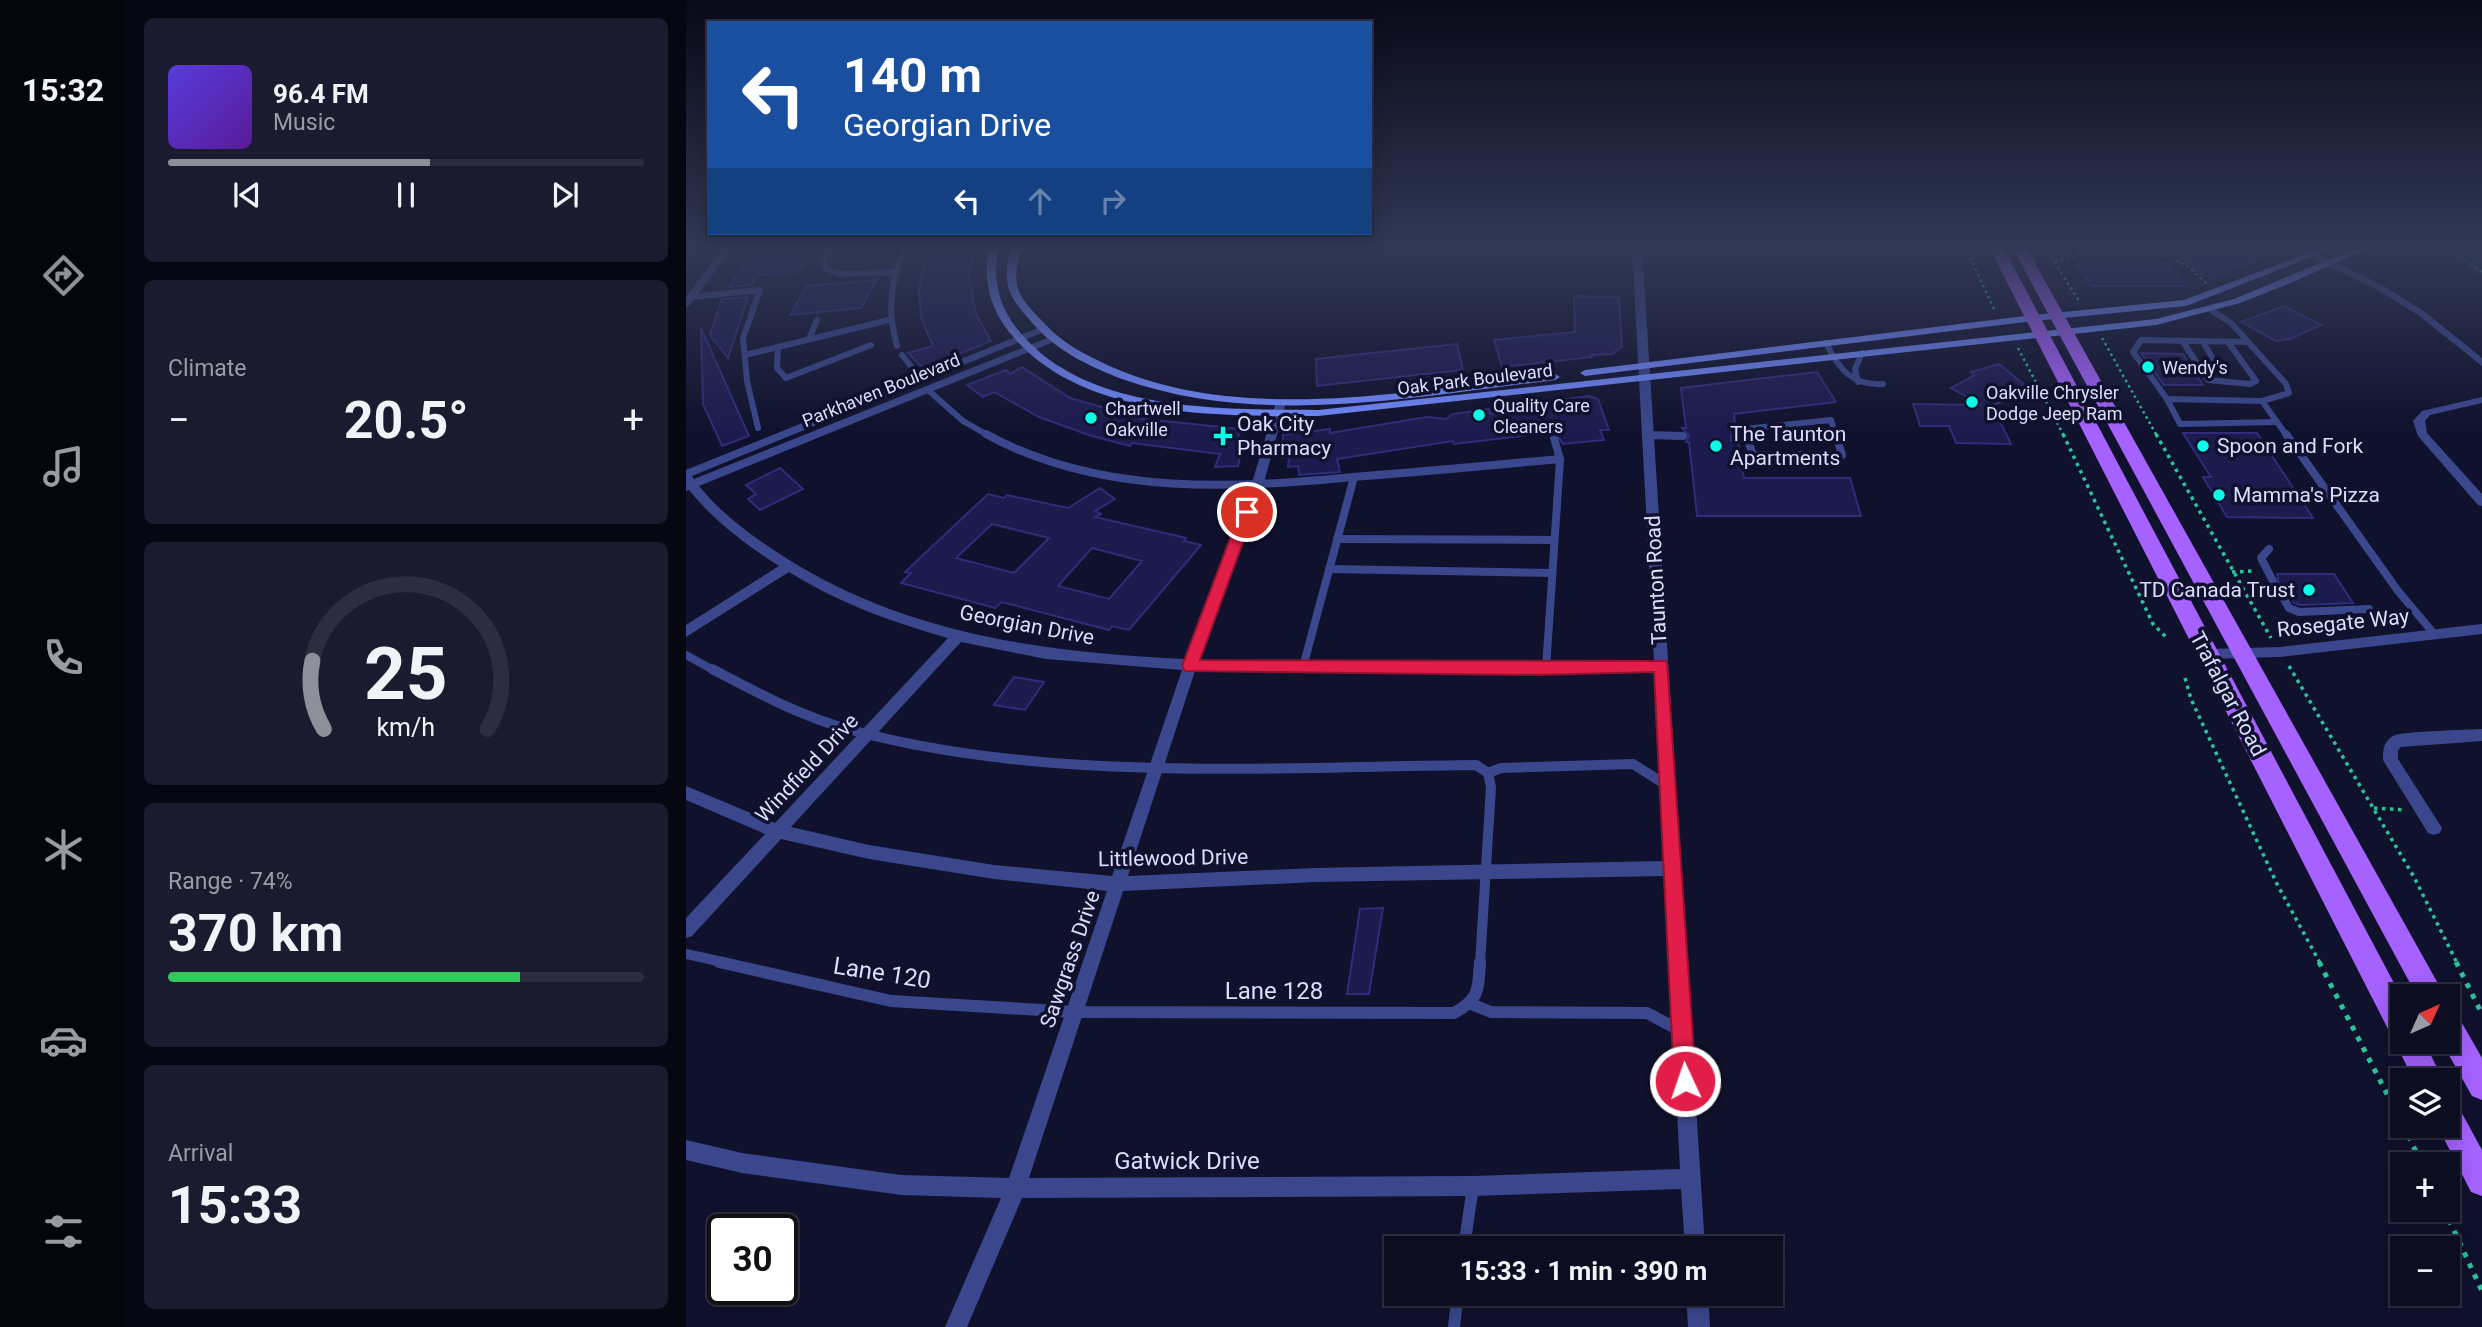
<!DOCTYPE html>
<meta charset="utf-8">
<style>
body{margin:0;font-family:Roboto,sans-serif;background:#1a1b2e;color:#f1f3f6;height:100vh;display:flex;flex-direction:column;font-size:26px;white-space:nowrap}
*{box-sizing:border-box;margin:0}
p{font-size:23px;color:#9a9ca5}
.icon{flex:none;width:38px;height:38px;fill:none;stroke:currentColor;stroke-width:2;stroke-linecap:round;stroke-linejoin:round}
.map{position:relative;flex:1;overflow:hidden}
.panel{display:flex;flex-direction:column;gap:18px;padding:18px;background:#070712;width:560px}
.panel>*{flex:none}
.guide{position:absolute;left:21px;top:21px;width:665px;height:214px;border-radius:0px;box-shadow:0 4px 18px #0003,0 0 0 2px #2c2d3f;background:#1a4fa0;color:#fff;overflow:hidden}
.needle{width:46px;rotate:45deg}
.fabs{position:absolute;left:1704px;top:984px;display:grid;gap:14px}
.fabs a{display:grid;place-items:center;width:70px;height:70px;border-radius:0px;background:#0c0d21;box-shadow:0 4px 18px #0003,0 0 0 2px #2c2d3f;font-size:35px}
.speed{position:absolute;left:21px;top:1214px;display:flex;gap:14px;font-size:35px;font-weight:700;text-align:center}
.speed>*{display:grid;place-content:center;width:91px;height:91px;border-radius:50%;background:#0c0d21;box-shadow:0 4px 18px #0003,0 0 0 2px #2c2d3f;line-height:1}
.speed .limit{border:4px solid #111;border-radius:10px;background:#fff;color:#111}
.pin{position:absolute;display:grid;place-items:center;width:60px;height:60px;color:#fff;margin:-30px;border:4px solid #fff;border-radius:50%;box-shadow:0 2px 7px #0007}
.me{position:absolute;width:77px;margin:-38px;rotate:357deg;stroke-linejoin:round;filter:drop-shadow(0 0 5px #0008)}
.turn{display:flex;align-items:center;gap:24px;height:147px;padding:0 21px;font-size:32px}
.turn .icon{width:91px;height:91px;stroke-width:2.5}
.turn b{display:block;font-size:49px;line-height:60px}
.lanes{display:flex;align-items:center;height:66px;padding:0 21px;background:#0003;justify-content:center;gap:35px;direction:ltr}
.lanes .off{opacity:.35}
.big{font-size:52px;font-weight:700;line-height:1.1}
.panel .widget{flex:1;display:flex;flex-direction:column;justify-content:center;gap:10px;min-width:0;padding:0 24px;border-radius:10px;background:#1a1b2e}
.panel .dial{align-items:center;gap:0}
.dial svg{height:182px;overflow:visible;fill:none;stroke:#2c2d3f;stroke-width:7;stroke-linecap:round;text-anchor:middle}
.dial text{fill:#f1f3f6;stroke:none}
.song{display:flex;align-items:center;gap:21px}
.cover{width:84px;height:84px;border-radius:10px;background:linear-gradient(135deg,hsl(250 70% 55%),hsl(270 70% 35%))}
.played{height:7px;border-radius:4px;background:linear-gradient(90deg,#8c9099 55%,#2c2d3f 55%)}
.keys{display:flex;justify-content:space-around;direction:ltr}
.heat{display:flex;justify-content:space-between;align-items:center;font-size:38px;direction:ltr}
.charge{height:10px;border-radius:5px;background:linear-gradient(90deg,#34c759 74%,#2c2d3f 0)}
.trip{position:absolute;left:698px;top:1236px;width:399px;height:70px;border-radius:0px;background:#0c0d21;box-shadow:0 4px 18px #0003,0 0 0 2px #2c2d3f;font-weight:700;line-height:70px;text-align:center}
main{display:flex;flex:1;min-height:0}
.tab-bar{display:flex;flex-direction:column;width:126px;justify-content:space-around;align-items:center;background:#05050d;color:#9a9ca5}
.tab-bar .icon{width:49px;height:49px}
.tab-bar .selected{color:#8c9099}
.tab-bar b{font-size:32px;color:#f1f3f6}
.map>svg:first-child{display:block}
</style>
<main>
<nav class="tab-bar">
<b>15:32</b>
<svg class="icon selected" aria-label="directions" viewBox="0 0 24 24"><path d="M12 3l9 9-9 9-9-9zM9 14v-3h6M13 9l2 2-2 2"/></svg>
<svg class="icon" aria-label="music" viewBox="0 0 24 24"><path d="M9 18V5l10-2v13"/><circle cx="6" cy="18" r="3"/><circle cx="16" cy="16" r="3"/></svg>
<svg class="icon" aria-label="phone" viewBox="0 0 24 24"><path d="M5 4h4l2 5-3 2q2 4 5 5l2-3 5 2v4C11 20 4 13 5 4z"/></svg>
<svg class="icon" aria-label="climate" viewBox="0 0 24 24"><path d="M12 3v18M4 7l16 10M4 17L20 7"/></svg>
<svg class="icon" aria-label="car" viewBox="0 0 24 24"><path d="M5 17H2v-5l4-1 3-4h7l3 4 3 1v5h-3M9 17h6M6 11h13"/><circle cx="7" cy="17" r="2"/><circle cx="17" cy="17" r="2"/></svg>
<svg class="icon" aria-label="filters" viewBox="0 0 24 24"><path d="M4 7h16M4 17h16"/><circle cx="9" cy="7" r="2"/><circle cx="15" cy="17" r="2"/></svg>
</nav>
<section class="panel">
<div class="widget">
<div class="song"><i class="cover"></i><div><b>96.4 FM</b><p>Music</p></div></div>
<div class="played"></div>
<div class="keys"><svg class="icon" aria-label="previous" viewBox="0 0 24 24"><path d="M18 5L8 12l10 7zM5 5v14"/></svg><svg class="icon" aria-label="pause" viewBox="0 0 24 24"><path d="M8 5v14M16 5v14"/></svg><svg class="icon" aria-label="next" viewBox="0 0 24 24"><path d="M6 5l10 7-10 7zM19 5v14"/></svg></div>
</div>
<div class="widget"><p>Climate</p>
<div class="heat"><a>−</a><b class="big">20.5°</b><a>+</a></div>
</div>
<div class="widget dial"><svg viewBox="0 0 100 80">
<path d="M14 69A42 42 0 1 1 86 69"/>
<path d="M14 69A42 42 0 0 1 9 39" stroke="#8c9099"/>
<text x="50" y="56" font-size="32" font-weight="700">25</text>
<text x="50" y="72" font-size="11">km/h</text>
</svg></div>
<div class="widget"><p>Range · 74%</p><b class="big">370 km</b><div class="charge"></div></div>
<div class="widget"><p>Arrival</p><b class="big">15:33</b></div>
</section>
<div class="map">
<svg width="1796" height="1327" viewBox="0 0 1796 1327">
<rect width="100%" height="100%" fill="#10112c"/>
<polygon fill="#13362e" points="1755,247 1796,247 1796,276"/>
<g fill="#1c1b4e" stroke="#2d2d7b" stroke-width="2" fill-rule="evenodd">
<polygon points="70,247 78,247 77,251 128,247 114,271 69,276 66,285 43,287"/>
<polygon points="241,247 289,247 283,279 290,314 305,341 237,368 222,353 247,346 235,318 233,290"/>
<polygon points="1525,247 1600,247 1525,279 1491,260"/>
<polygon points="1391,264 1482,264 1498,286 1405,286"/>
<polygon points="190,280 175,308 104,315 121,286"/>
<polygon points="888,296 933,297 936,346 927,354 905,355 906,357 816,367 808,340 889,332"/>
<polygon points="62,297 42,358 24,335 36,299"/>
<polygon points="1598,306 1635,325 1604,339 1590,341 1555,322"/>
<polygon points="15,328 63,436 36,446 17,404"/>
<polygon points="771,344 777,370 631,386 630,359"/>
<polygon points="1455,353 1497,354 1517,385 1478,385"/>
<polygon points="1313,364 1339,385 1335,386 1341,395 1306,405 1325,444 1270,443 1263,426 1234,426 1227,404 1295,405 1265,388 1289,375 1285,372"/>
<polygon points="336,367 384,398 458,419 556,429 552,437 558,438 552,466 529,467 534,454 446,443 444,446 403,435 353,417 308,392 297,397 281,385 320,370 324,374"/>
<polygon points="1131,372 1150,402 1048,414 1050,432 1045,435 1045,441 1053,445 1058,478 1164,478 1175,516 1011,516 1003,442 1000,442 1003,436 996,428 1000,428 995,388"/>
<polygon points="903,396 912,399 923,430 914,430 918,440 877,444 869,432 768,444 767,441 651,459 654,472 613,475 612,466 602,467 603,457 596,458 597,435 644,429 644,433 741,417 760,419 767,414 803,409 804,414 866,406 866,401"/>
<polygon points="1497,433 1571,433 1627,518 1541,517 1517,477 1525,477"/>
<polygon points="94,468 117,489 74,510 62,499 70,494 60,485"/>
<path d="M 414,488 L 429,499 L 409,511 L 415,514 L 409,517 L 500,538 L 498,541 L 515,545 L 443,630 L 426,626 L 423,630 L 316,602 L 309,608 L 215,583 L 225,573 L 219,572 L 302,494 L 318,498 L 321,495 L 382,508 ZM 306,524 L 363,538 L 328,573 L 270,558 ZM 406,548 L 456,561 L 423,599 L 372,586 Z"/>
<polygon points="1591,574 1648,574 1667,603 1614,605 1608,603 1601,593 1592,597 1585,587 1593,584"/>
<polygon points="328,677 358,682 339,710 308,705"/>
<polygon points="697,908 683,994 661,994 674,909"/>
</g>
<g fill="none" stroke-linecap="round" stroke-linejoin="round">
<g stroke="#2cc29c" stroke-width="2.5" stroke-dasharray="2.5 3.5" stroke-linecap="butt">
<polyline points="1279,247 1309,311"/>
<polyline points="1359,247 1393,301"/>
<polyline points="1759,247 1796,272"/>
<polyline points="1462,249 1503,267 1521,284"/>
<polyline points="1369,261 1391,257 1394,252"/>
<polyline points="1416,338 1471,436"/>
<polyline points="1332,348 1378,436"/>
</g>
<g stroke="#2cc29c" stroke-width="3.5" stroke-dasharray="3.5 4.5" stroke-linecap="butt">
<polyline points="1377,434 1467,624 1480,637"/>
<polyline points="1470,434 1585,638"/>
<polyline points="1546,572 1568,571"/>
<polyline points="1603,666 1728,877 1771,963"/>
<polyline points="1499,678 1505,699 1591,884 1634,963"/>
<polyline points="1688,808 1718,810"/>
</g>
<g stroke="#2cc29c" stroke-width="5" stroke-dasharray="5 7" stroke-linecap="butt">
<polyline points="1633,962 1717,1125"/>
<polyline points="1770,962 1796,1014"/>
<polyline points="1717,1125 1736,1164"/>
<polyline points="1758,1209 1796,1291"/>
</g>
<g stroke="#3a478d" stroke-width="6">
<polyline points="145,247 137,257 140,269 155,274 208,272"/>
<polyline points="1610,247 1627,255"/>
<polyline points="4,297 74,290 57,338 61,381 72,428"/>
<polyline points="1525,310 1545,323 1600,384 1603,393 1576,401 1601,436"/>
<polyline points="123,339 131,320"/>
<polyline points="1497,342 1522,380 1564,384 1570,381 1542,342"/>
<polyline points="1517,342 1530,364"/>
<path d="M 1140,343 C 1153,369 1166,386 1197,384"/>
<path d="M 211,346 C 201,310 204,280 220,247"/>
<polyline points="92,347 91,368 100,378 185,345"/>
<polyline points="59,355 203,320"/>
<polyline points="216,355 236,380"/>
<polyline points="1172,382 1169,369 1176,353"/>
<polyline points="242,390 277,421 303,436"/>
<polyline points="1481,399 1447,352 1455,340 1562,342"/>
<polyline points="1576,401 1481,399 1494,424 1591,422"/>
<polyline points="962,435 997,436"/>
<polyline points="1061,436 1059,429 1145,420 1150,436"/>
</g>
<g stroke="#3a478d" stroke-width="8">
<path d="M 300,434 C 416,498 552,488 679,476 C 744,471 809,465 874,459 L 860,669"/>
<polyline points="1060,434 1061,438"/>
<polyline points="1600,434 1712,591 1749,635"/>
<polyline points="962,435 997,436"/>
<polyline points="868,438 874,459"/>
<polyline points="1051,438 1061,438"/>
<polyline points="1061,438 1067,455 1156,455 1150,434"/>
<polyline points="651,539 868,540"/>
<polyline points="1583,549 1575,558 1587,581"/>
<polyline points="643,569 866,573"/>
<polyline points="1598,599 1603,608 1613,612 1683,609"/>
<polyline points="0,655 29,671"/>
<polyline points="617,667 668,477"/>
</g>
<g stroke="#3a478d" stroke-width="10">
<path d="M 26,669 C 70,692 114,716 162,729 C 354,783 591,767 790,765 L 802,773 L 805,787 L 794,963"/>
<polyline points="802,773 815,768 947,764 982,786"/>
<polyline points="0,954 41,963"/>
</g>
<g stroke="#3a478d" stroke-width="12">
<path d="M 33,962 L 205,1001 L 388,1012 L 768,1013 C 794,999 792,989 794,962"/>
<polyline points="785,1004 805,1012 961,1013 995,1031"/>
<polyline points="778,1248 787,1186"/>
<polyline points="768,1327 772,1293"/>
</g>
<g fill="#3a478d" fill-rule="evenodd">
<polygon points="37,247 47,247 3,306 0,307 0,297"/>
<path d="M 946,247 L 956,247 L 1019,1248 L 999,1248 L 995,1189 L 787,1196 L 336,1198 L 281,1327 L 259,1327 L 315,1198 L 215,1195 L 56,1173 L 0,1160 L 0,1140 L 56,1153 L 215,1175 L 323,1178 L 421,891 L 308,879 L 183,859 L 95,839 L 6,936 L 0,938 L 0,918 L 79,834 L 0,800 L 0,786 L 89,823 L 262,638 C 205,622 153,603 103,572 L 0,637 L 0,625 L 93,566 C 60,545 28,521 3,490 L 0,491 L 0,470 L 354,327 L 358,328 L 358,332 L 6,476 L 8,479 L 366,336 L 370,337 L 370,341 L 13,486 C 39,518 73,541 108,563 C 229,636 360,652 499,659 L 565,486 L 590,402 L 595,399 L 600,402 L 577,486 L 513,660 L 784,663 L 968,660 ZM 275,642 L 360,659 L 496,670 L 426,876 L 308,865 L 183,845 L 105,827 ZM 509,671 L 784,674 L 969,671 L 978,861 L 630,868 L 442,876 ZM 979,876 L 994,1169 L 787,1176 L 343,1178 L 437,891 L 630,882 Z"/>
<polygon points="1624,253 1630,253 1696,285 1738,311 1796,358 1796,366 1732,315 1690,289 1624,257"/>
<polygon points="1796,397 1796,403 1744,415 1739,421 1741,433 1796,494 1796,506 1792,505 1732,436 1727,421 1736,411"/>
<polygon points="1796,624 1796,634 1594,657 1522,659 1515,654 1522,649 1594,647"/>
<path d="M 1796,729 L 1796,741 L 1715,747 L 1712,750 L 1712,759 L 1756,828 L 1754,833 L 1748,835 L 1742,833 L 1697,760 C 1697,750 1697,742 1707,736 C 1717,731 1780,730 1796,729 Z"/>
<polygon points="1000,1293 1022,1293 1024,1327 1002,1327"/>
</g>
<g fill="#728aff" fill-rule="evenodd">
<path d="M 303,247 L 312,247 C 306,284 314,312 340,339 C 409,413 538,409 632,410 L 1470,319 L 1548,299 L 1673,247 L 1685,247 L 1607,282 L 1554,303 L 1470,325 L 632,416 C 533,416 402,419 330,340 C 305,313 296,283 303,247 Z"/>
<path d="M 325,247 L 335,247 C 324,289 332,296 361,326 C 375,341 394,352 413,361 C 548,428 725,390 869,374 L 874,377 L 869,380 C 727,397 575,428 436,379 C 405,367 373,352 350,327 C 323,297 315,288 325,247 Z"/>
<polygon points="1638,247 1651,247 1500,306 1347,321 899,376 894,373 899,370 1347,315 1498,300"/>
</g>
<g fill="#a662ff" fill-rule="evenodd">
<polygon points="1303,247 1317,247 1717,1000 1717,1041 1738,1041 1757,1080 1728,1080"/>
<polygon points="1326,247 1340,247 1759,996 1731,996"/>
<polygon points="1762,1012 1772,1016 1796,1058 1796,1100 1786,1096 1755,1041 1762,1041"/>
<polygon points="1762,1102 1772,1106 1796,1150 1796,1196 1785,1192 1751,1125 1762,1125"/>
</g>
</g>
<linearGradient id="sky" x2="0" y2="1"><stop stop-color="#090918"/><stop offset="0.57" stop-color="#313856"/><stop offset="1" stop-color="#313856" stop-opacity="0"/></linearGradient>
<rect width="1796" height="433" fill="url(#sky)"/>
<polygon fill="#e11d48" stroke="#92132f" stroke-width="2" points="561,507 568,512 514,660 981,661 1010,1081 1007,1088 999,1091 991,1088 988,1081 968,672 850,675 499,671 496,666 554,512"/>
<g fill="#07ffe8" stroke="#10112c" stroke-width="2.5">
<circle cx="1462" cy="367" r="7"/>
<circle cx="1286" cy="402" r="7"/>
<circle cx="793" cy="415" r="7"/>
<circle cx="405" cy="418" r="7"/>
<path d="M533.5 425.5h7v7h7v7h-7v7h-7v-7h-7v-7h7z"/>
<circle cx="1030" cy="446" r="7"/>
<circle cx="1517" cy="446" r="7"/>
<circle cx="1533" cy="495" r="7"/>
<circle cx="1623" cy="590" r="7"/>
</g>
<g text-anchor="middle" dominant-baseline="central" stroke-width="7" stroke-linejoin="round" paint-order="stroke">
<g font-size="18" fill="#dbdeff" stroke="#10112c" text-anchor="start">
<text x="1476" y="367">Wendy's</text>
<text x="1300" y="392">Oakville Chrysler<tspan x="1300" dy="21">Dodge Jeep Ram</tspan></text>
<text x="807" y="405">Quality Care<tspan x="807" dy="21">Cleaners</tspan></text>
<text x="419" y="408">Chartwell<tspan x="419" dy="21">Oakville</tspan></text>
</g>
<g font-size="18" fill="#dbdeff" stroke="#10112c">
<text transform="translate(789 379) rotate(-7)">Oak Park Boulevard</text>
<text transform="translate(195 390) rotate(-22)">Parkhaven Boulevard</text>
</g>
<g font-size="21" fill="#dbdeff" stroke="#10112c" text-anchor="start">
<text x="551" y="424">Oak City<tspan x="551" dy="24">Pharmacy</tspan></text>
<text x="1044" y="434">The Taunton<tspan x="1044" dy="24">Apartments</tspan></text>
<text x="1531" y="446">Spoon and Fork</text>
<text x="1547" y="495">Mamma's Pizza</text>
<text x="1609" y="590" text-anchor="end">TD Canada Trust</text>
</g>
<g font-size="21" fill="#dbdeff" stroke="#10112c">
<text transform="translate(970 580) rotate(-93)">Taunton Road</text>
<text transform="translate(1657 623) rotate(-6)">Rosegate Way</text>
<text transform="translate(341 625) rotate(11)">Georgian Drive</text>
<text transform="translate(1542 694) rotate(62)">Trafalgar Road</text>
<text transform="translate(121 768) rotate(-47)">Windfield Drive</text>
<text transform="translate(487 858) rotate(-1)">Littlewood Drive</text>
<text transform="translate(384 959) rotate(-71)">Sawgrass Drive</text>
</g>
<g font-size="24" fill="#dbdeff" stroke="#10112c">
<text transform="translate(196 973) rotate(9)">Lane 120</text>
<text x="588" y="991">Lane 128</text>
<text x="501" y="1161">Gatwick Drive</text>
</g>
</g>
</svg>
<div class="fabs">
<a><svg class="needle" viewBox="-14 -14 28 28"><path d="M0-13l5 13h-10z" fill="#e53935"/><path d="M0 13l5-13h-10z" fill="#9a9ca5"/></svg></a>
<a><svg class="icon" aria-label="layers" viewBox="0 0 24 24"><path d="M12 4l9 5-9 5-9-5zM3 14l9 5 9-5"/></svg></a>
<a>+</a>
<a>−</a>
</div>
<div class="speed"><div class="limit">30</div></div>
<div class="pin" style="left:561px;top:512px;background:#d93025"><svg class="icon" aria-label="arrive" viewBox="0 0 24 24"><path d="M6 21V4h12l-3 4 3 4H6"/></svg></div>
<svg class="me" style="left:999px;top:1081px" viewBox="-20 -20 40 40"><circle r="17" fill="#e11d48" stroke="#fff" stroke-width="3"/><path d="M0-11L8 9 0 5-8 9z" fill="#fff"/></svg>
<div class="trip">15:33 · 1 min · 390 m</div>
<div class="guide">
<div class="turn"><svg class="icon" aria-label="left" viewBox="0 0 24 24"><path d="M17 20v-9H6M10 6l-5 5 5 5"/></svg><div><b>140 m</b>Georgian Drive</div></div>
<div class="lanes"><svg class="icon" aria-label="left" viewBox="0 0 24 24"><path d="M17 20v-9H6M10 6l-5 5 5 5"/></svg><svg class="icon off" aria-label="ahead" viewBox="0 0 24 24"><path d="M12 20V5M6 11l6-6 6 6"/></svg><svg class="icon off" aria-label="right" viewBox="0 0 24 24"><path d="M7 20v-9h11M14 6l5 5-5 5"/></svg></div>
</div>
</div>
</main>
